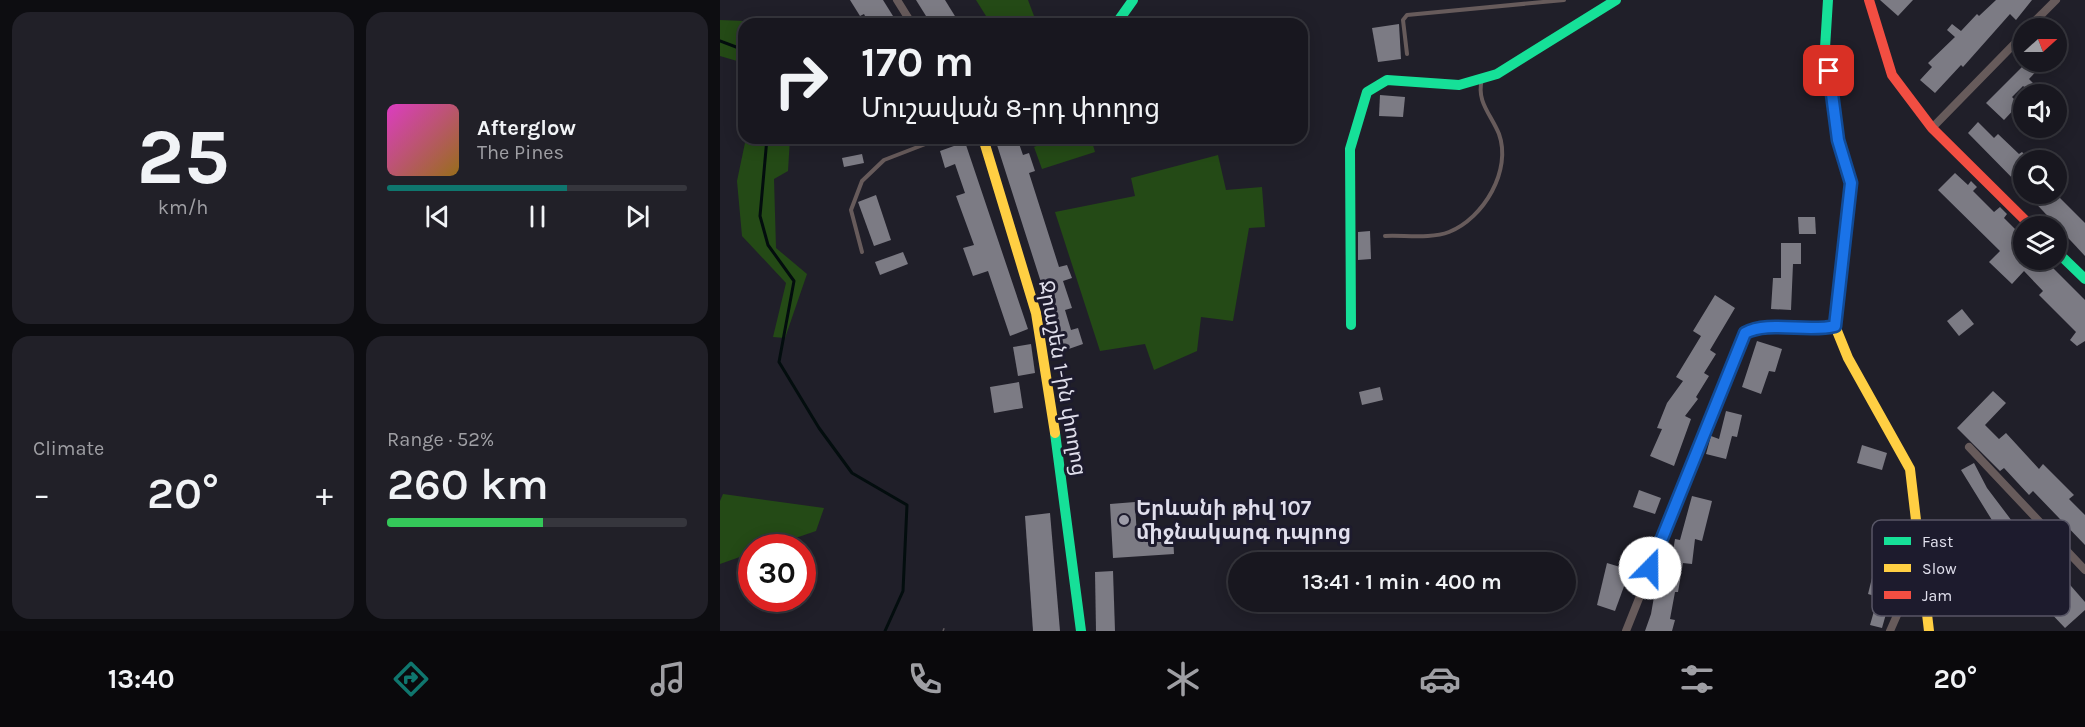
<!DOCTYPE html>
<meta charset="utf-8">
<style>
body{margin:0;font-family:Karla,"Noto Sans Armenian",sans-serif;background:#212028;color:#f1f3f6;height:100vh;display:flex;flex-direction:column;font-size:22px;white-space:nowrap}
*{box-sizing:border-box;margin:0}
p{font-size:20px;color:#9f9fa4}
.icon{flex:none;width:33px;height:33px;fill:none;stroke:currentColor;stroke-width:2;stroke-linecap:round;stroke-linejoin:round}
.map{position:relative;flex:1;overflow:hidden}
.side{display:flex;flex-direction:column;gap:12px;padding:12px;background:#0d0d11;width:720px}
.side>*{flex:none}
.top-card{position:absolute;left:18px;top:18px;width:570px;height:126px;border-radius:18px;box-shadow:0 3px 15px #0003,0 0 0 2px #36363d;background:#18171f;color:#f1f3f6;overflow:hidden}
.needle{width:39px;rotate:69deg}
.buttons{position:absolute;left:1293px;top:18px;display:grid;gap:12px}
.buttons a{display:grid;place-items:center;width:54px;height:54px;border-radius:50%;background:#18171f;box-shadow:0 3px 15px #0003,0 0 0 2px #36363d;font-size:30px}
.speed{position:absolute;left:18px;top:534px;display:flex;gap:12px;font-size:30px;font-weight:700;text-align:center}
.speed>*{display:grid;place-content:center;width:78px;height:78px;border-radius:50%;background:#18171f;box-shadow:0 3px 15px #0003,0 0 0 2px #36363d;line-height:1}
.speed .limit{border:9px solid #d22;background:#fff;color:#111}
.pin{position:absolute;display:grid;place-items:center;width:51px;height:51px;color:#fff;margin:-26px;border-radius:12px;box-shadow:0 3px 9px #0006}
.me{position:absolute;width:66px;margin:-33px;rotate:22deg;stroke-linejoin:round;filter:drop-shadow(0 0 4px #0008)}
.turn{display:flex;align-items:center;gap:21px;height:126px;padding:0 24px;font-size:27px}
.turn .icon{width:78px;height:78px;stroke-width:2.5}
.turn b{display:block;font-size:42px;line-height:51px}
.big{font-size:45px;font-weight:600;line-height:1.1}
.side .card{flex:1;display:flex;flex-direction:column;justify-content:center;gap:9px;min-width:0;padding:0 21px;border-radius:18px;background:#212028}
.side .dial{align-items:center;gap:0}
.dial b{font-size:78px;line-height:1}
.song{display:flex;align-items:center;gap:18px}
.cover{width:72px;height:72px;border-radius:9px;background:linear-gradient(135deg,hsl(310 70% 55%),hsl(40 70% 35%))}
.played{height:6px;border-radius:3px;background:linear-gradient(90deg,#0f766e 60%,#36363d 60%)}
.keys{display:flex;justify-content:space-around;direction:ltr}
.heat{display:flex;justify-content:space-between;align-items:center;font-size:33px;direction:ltr}
.charge{height:9px;border-radius:4px;background:linear-gradient(90deg,#34c759 52%,#36363d 0)}
.side .tiles{flex:1;display:grid;gap:12px;grid-template-columns:repeat(2,1fr)}
.trip{position:absolute;left:508px;top:552px;width:348px;height:60px;border-radius:30px;background:#18171f;box-shadow:0 3px 15px #0003,0 0 0 2px #36363d;font-weight:600;line-height:60px;text-align:center}
.dock{display:flex;height:96px;justify-content:space-around;align-items:center;background:#0a090c;color:#9f9fa4}
.dock .icon{width:42px;height:42px}
.dock .selected{color:#0f766e}
.dock b{font-size:27px;color:#f1f3f6}
main{display:flex;flex:1;min-height:0}
.map>svg:first-child{display:block}
</style>
<main>
<section class="side">
<div class="tiles">
<div class="card dial"><b>25</b><p>km/h</p></div>
<div class="card">
<div class="song"><i class="cover"></i><div><b>Afterglow</b><p>The Pines</p></div></div>
<div class="played"></div>
<div class="keys"><svg class="icon" aria-label="previous" viewBox="0 0 24 24"><path d="M18 5L8 12l10 7zM5 5v14"/></svg><svg class="icon" aria-label="pause" viewBox="0 0 24 24"><path d="M8 5v14M16 5v14"/></svg><svg class="icon" aria-label="next" viewBox="0 0 24 24"><path d="M6 5l10 7-10 7zM19 5v14"/></svg></div>
</div>
<div class="card"><p>Climate</p>
<div class="heat"><a>−</a><b class="big">20°</b><a>+</a></div>
</div>
<div class="card"><p>Range · 52%</p><b class="big">260 km</b><div class="charge"></div></div>
</div>
</section>
<div class="map">
<svg width="1365" height="631" viewBox="0 0 1365 631">
<rect width="100%" height="100%" fill="#201f29"/>
<g fill="#244a16">
<polygon points="256,0 308,0 317,24 271,24"/>
<polygon points="0,20 48,22 50,24 24,24 24,63 0,56"/>
<polygon points="26,138 70,138 68,171 54,179 56,248 87,274 65,338 53,337 66,283 22,236 17,181"/>
<polygon points="325,138 371,138 375,152 322,169 314,147 326,142"/>
<polygon points="498,155 506,190 542,187 545,227 529,228 513,321 481,317 477,351 434,370 425,344 380,351 335,212 415,196 411,178"/>
<polygon points="3,494 104,508 96,531 49,547 32,548 31,553 0,564 0,501"/>
</g>
<g fill="none" stroke-linecap="round" stroke-linejoin="round">
<g stroke="#030d0e" stroke-width="3">
<polyline points="0,41 24,50"/>
<polyline points="47,138 40,216 48,245 74,281 59,362 99,428 132,473 187,505 183,591 165,631"/>
</g>
</g>
<g fill="#7c7b84">
<polygon points="130,0 163,0 178,24 149,24 144,14 140,16"/>
<polygon points="196,0 225,0 238,21 233,24 211,24"/>
<polygon points="1160,0 1193,0 1178,16"/>
<polygon points="1276,0 1312,0 1296,20 1290,14 1243,67 1241,65 1215,93 1200,80 1212,67 1208,63 1235,37 1227,30 1232,24 1241,31 1257,14 1259,16"/>
<polygon points="679,24 681,59 658,62 652,28"/>
<polygon points="1307,62 1325,62 1309,79 1319,89 1313,94 1303,86 1292,97 1299,104 1284,120 1266,103"/>
<polygon points="660,95 685,97 683,117 659,116"/>
<polygon points="1258,122 1274,138 1278,134 1299,154 1302,152 1309,159 1304,160 1304,190 1248,133"/>
<polygon points="297,138 303,155 309,153 315,171 309,173 339,267 347,265 352,278 343,281 352,308 345,310 351,330 358,328 363,344 343,351 277,145"/>
<polygon points="245,142 308,329 290,336 268,271 253,276 243,248 254,245 236,196 245,193 235,164 225,168 220,151"/>
<polygon points="142,154 144,163 124,167 122,158"/>
<polygon points="1235,173 1248,185 1251,181 1257,187 1253,191 1274,212 1280,207 1287,214 1284,218 1304,238 1304,260 1325,260 1365,300 1365,341 1357,346 1350,340 1356,332 1319,295 1323,291 1304,271 1292,284 1269,262 1280,251 1218,190"/>
<polygon points="1307,194 1336,194 1365,223 1365,256"/>
<polygon points="156,195 171,240 154,246 138,202"/>
<polygon points="1078,217 1095,217 1096,234 1079,234"/>
<polygon points="650,231 651,259 638,260 638,232"/>
<polygon points="1061,243 1081,243 1081,264 1073,264 1071,310 1051,309 1053,278 1061,278"/>
<polygon points="183,252 188,264 160,275 155,262"/>
<polygon points="995,295 1015,308 990,350 996,354 984,373 989,376 976,397 978,399 965,416 971,419 954,466 930,456 942,429 937,428 947,403 963,381 956,377 981,336 973,331"/>
<polygon points="1242,309 1254,324 1239,336 1227,321"/>
<polygon points="1037,341 1062,349 1055,372 1049,371 1041,394 1022,387"/>
<polygon points="311,344 315,373 298,376 293,347"/>
<polygon points="299,382 303,408 274,413 270,387"/>
<polygon points="660,387 663,400 642,405 639,392"/>
<polygon points="1273,391 1286,403 1265,425 1279,439 1286,433 1319,469 1323,464 1354,495 1349,499 1365,515 1365,545 1313,491 1309,495 1284,468 1280,471 1237,428"/>
<polygon points="1006,411 1022,415 1017,437 1012,436 1006,459 986,454 991,436 999,439"/>
<polygon points="1142,445 1167,453 1162,470 1137,463"/>
<polygon points="1254,463 1267,488 1298,529 1283,538 1241,470"/>
<polygon points="919,490 941,498 935,514 913,507"/>
<polygon points="972,496 992,501 982,541 975,539 972,564 963,563 958,592 955,592 950,619 955,620 952,631 925,631 931,614 935,591 937,591 943,561 951,563 955,539 960,540"/>
<polygon points="415,502 417,538 453,536 454,554 393,558 390,504"/>
<polygon points="330,513 340,631 313,631 305,516"/>
<polygon points="1309,535 1334,559 1330,562 1365,602 1365,610 1345,628 1326,608 1339,597 1293,550"/>
<polygon points="887,563 910,570 895,611 877,605"/>
<polygon points="393,571 395,631 376,631 375,572"/>
<polygon points="1152,578 1170,582 1162,612 1166,614 1162,628 1150,625 1158,597 1148,594"/>
</g>
<g fill="none" stroke-linecap="round" stroke-linejoin="round">
<polyline stroke="#5f595c" stroke-width="1.5" stroke-dasharray="3 4.5" stroke-linecap="butt" points="223,631 225,626"/>
<g stroke="#675b5b" stroke-width="4">
<polyline points="687,54 683,20 687,15 844,0"/>
<path d="M 665,236 C 684,235 711,239 729,232 C 764,218 792,170 779,134 C 771,114 756,102 762,79"/>
<polyline points="142,252 131,210 142,181 164,160 221,138"/>
</g>
<g stroke="#675b5b" stroke-width="8">
<polyline points="177,0 192,24"/>
<polyline points="1308,28 1336,0"/>
<polyline points="1212,128 1304,34"/>
<polyline points="1249,447 1365,570"/>
<path d="M 906,631 L 1025,333 C 1047,320 1087,333 1115,326"/>
<polyline points="1170,631 1189,588 1203,583"/>
</g>
<g stroke="#16e098" stroke-width="10">
<polyline points="1108,0 1105,48 1118,140 1131,183 1116,314"/>
<polyline points="396,24 413,0"/>
<polyline points="1336,251 1365,279"/>
<polyline points="631,325 630,149 647,92 667,80 739,85 777,74 896,0"/>
<polyline points="335,433 361,631"/>
</g>
<g stroke="#ffcf43" stroke-width="10">
<polyline points="263,138 316,313 335,433"/>
<polyline points="1116,314 1115,326 1128,358 1190,469 1209,631"/>
</g>
<polyline stroke="#f24e42" stroke-width="10" points="1149,0 1172,75 1212,128 1311,226"/>
</g>
<g fill="none" stroke-linecap="round" stroke-linejoin="round">
<g stroke="#114b97" stroke-width="15">
<path id="route" d="M 930,568 L 1025,333 C 1048,320 1087,333 1115,326 L 1131,183 L 1118,140 L 1109,71"/>
</g>
<use href="#route" stroke="#1a73e8" stroke-width="10"/>
</g>
<circle fill="#9d9ca8" stroke="#1d1b2d" stroke-width="2" cx="404" cy="520" r="6"/>
<g text-anchor="middle" dominant-baseline="central" stroke-width="6" stroke-linejoin="round" paint-order="stroke">
<g font-size="21" fill="#e0dfec" stroke="#1d1b2d">
<text transform="translate(343 378) rotate(80)">Ջրաշեն 1-ին փողոց</text>
</g>
<g font-size="21" font-weight="bold" fill="#e0dfec" stroke="#1d1b2d" text-anchor="start">
<text x="416" y="508">Երևանի թիվ 107<tspan x="416" dy="24">միջնակարգ դպրոց</tspan></text>
</g>
</g>
<rect x="1152" y="520" width="198" height="96" rx="9" fill="#1d1b2d" stroke="#585666" stroke-width="1.5"/>
<rect x="1164" y="537" width="27" height="8" fill="#16e098"/>
<rect x="1164" y="564" width="27" height="8" fill="#ffcf43"/>
<rect x="1164" y="591" width="27" height="8" fill="#f24e42"/>
<g font-size="16" fill="#e0dfec">
<text x="1202" y="547">Fast</text>
<text x="1202" y="574">Slow</text>
<text x="1202" y="601">Jam</text>
</g>
</svg>
<div class="buttons">
<a><svg class="needle" viewBox="-14 -14 28 28"><path d="M0-13l5 13h-10z" fill="#e53935"/><path d="M0 13l5-13h-10z" fill="#9f9fa4"/></svg></a>
<a><svg class="icon" aria-label="sound" viewBox="0 0 24 24"><path d="M4 9h4l5-4v14l-5-4H4zM17 9q2 3 0 6"/></svg></a>
<a><svg class="icon" aria-label="search" viewBox="0 0 24 24"><circle cx="10" cy="10" r="6"/><path d="M15 15l6 6"/></svg></a>
<a><svg class="icon" aria-label="layers" viewBox="0 0 24 24"><path d="M12 4l9 5-9 5-9-5zM3 14l9 5 9-5"/></svg></a>
</div>
<div class="speed"><div class="limit">30</div></div>
<div class="pin" style="left:1109px;top:71px;background:#d93025"><svg class="icon" aria-label="arrive" viewBox="0 0 24 24"><path d="M6 21V4h12l-3 4 3 4H6"/></svg></div>
<svg class="me" style="left:930px;top:568px" viewBox="-20 -20 40 40"><circle r="19" fill="#fff"/><path d="M0-13L10 11 0 6-10 11z" fill="#1a73e8"/></svg>
<div class="trip">13:41 · 1 min · 400 m</div>
<div class="top-card">
<div class="turn"><svg class="icon" aria-label="right" viewBox="0 0 24 24"><path d="M7 20v-9h11M14 6l5 5-5 5"/></svg><div><b>170 m</b>Մուշավան 8-րդ փողոց</div></div>
</div>
</div>
</main>
<nav class="dock">
<b>13:40</b>
<svg class="icon selected" aria-label="directions" viewBox="0 0 24 24"><path d="M12 3l9 9-9 9-9-9zM9 14v-3h6M13 9l2 2-2 2"/></svg>
<svg class="icon" aria-label="music" viewBox="0 0 24 24"><path d="M9 18V5l10-2v13"/><circle cx="6" cy="18" r="3"/><circle cx="16" cy="16" r="3"/></svg>
<svg class="icon" aria-label="phone" viewBox="0 0 24 24"><path d="M5 4h4l2 5-3 2q2 4 5 5l2-3 5 2v4C11 20 4 13 5 4z"/></svg>
<svg class="icon" aria-label="climate" viewBox="0 0 24 24"><path d="M12 3v18M4 7l16 10M4 17L20 7"/></svg>
<svg class="icon" aria-label="car" viewBox="0 0 24 24"><path d="M5 17H2v-5l4-1 3-4h7l3 4 3 1v5h-3M9 17h6M6 11h13"/><circle cx="7" cy="17" r="2"/><circle cx="17" cy="17" r="2"/></svg>
<svg class="icon" aria-label="filters" viewBox="0 0 24 24"><path d="M4 7h16M4 17h16"/><circle cx="9" cy="7" r="2"/><circle cx="15" cy="17" r="2"/></svg>
<b>20°</b>
</nav>
